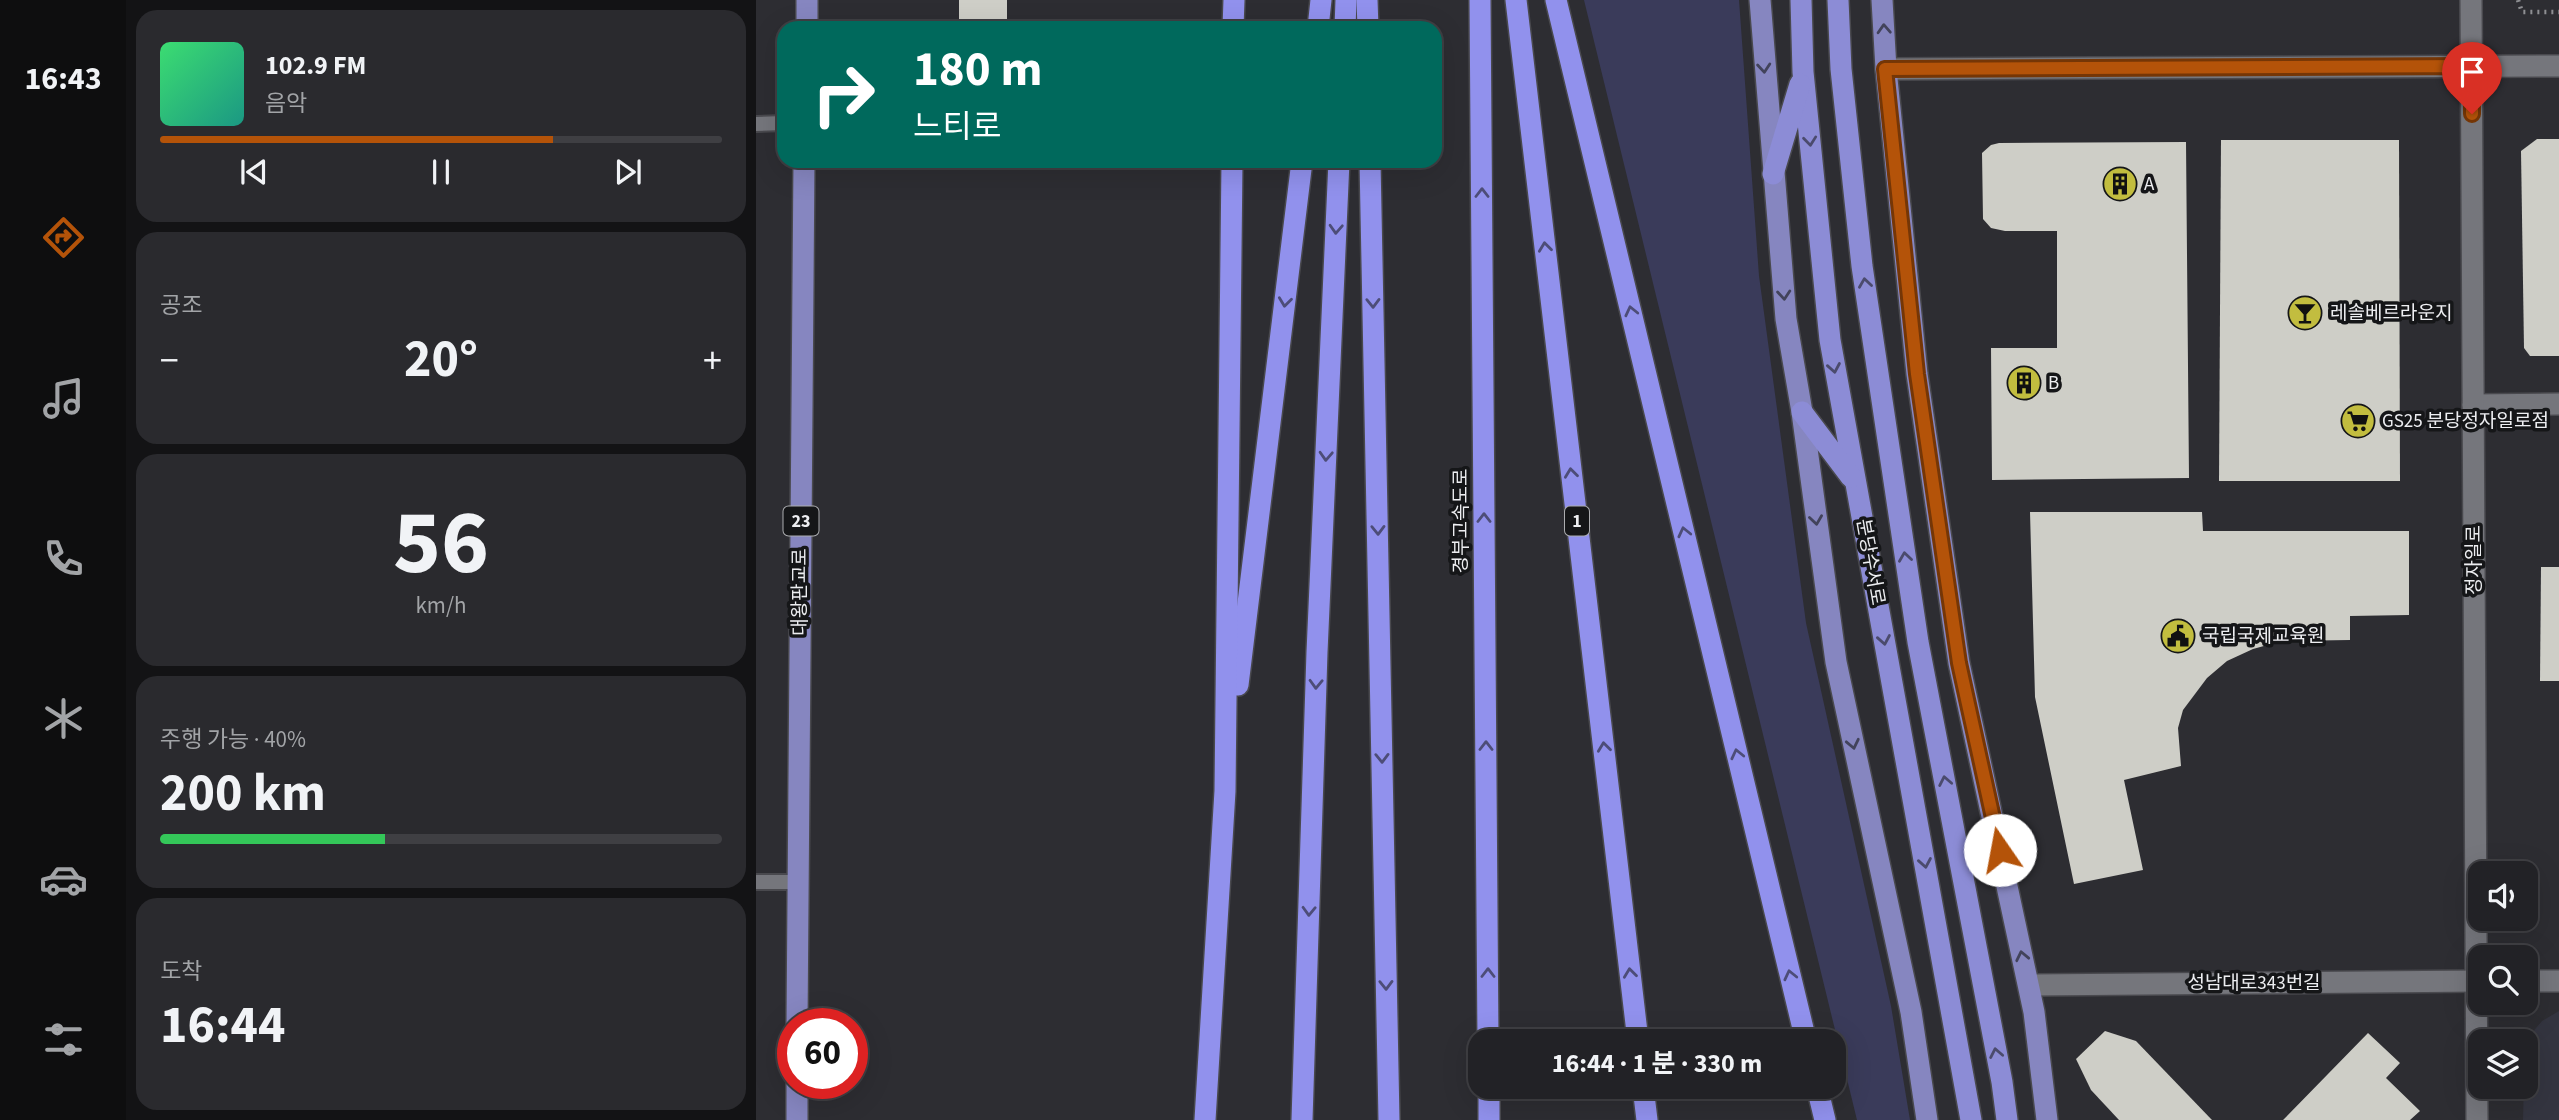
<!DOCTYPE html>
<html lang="ko">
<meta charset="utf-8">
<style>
body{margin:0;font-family:"Source Sans 3","Noto Sans KR",sans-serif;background:#2a2a2e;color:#f1f3f6;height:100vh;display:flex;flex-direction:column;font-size:26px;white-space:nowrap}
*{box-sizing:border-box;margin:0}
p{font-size:23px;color:#a2a4a7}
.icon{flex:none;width:38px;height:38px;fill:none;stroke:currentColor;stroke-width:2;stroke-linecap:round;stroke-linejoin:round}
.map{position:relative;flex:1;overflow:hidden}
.side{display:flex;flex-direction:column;gap:10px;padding:10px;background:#131315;width:630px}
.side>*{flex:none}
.guide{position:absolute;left:21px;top:21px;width:665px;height:147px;border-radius:21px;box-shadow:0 7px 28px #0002,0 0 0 2px #3f3f43;background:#00695c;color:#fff;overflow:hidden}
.controls{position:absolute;left:1712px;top:861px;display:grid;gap:14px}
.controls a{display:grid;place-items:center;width:70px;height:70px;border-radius:14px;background:#222226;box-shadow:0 7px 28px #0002,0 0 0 2px #3f3f43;font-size:35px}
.speed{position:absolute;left:21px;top:1008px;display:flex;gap:14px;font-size:35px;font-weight:700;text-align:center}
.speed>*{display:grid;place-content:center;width:91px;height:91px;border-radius:50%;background:#222226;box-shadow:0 7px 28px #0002,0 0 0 2px #3f3f43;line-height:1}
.speed .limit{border:10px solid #d22;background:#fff;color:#111}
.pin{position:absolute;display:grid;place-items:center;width:60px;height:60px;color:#fff;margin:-72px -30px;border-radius:50% 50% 50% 0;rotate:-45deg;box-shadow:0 0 7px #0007}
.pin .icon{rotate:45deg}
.me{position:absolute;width:77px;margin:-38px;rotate:348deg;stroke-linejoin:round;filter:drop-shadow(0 0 5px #0008)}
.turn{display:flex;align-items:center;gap:24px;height:147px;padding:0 21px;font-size:32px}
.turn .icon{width:91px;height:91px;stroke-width:2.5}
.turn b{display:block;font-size:49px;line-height:60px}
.big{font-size:52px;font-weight:700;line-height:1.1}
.side .tile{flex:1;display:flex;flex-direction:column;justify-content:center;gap:10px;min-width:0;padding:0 24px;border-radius:21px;background:#2a2a2e}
.side .dial{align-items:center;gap:0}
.dial b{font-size:91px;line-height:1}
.song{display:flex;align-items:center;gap:21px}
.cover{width:84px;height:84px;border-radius:10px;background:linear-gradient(135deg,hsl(140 70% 55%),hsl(170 70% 35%))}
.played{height:7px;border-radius:4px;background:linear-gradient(90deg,#b45309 70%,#3f3f43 70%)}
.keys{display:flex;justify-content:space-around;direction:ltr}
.heat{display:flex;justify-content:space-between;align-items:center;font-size:38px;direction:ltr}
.charge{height:10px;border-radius:5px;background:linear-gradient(90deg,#34c759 40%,#3f3f43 0)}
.trip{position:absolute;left:712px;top:1029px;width:378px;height:70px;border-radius:21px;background:#222226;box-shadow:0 7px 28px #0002,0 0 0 2px #3f3f43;font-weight:700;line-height:70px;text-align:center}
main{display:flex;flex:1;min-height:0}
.tabs{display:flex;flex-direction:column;width:126px;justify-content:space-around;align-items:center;background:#0e0e0f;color:#a2a4a7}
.tabs .icon{width:49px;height:49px}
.tabs .active{color:#b45309}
.tabs b{font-size:32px;color:#f1f3f6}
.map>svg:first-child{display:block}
</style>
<main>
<nav class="tabs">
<b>16:43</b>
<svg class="icon active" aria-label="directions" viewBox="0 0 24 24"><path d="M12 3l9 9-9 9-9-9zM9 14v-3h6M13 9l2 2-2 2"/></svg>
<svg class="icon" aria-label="music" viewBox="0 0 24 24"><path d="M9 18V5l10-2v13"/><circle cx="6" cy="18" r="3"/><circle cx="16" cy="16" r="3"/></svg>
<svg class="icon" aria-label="phone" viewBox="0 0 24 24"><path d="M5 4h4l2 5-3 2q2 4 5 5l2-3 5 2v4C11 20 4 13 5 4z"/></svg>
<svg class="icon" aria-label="climate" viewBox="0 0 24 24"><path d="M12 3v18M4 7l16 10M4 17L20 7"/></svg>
<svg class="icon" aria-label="car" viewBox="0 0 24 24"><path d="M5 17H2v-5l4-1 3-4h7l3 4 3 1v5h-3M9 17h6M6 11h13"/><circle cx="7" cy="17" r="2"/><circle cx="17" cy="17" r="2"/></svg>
<svg class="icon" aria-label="filters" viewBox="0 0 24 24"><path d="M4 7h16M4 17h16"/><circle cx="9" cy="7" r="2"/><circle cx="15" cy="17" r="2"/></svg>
</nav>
<section class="side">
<div class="tile">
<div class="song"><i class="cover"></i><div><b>102.9 FM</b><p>음악</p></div></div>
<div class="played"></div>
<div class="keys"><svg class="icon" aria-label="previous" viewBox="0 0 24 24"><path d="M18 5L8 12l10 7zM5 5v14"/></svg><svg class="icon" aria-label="pause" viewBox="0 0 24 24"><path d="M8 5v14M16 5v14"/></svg><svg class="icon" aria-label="next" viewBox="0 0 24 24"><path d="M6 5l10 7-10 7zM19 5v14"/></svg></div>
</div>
<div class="tile"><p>공조</p>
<div class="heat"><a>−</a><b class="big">20°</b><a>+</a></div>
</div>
<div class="tile dial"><b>56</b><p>km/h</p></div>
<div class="tile"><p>주행 가능 · 40%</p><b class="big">200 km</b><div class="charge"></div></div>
<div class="tile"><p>도착</p><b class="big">16:44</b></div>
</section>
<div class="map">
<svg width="1803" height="1120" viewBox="0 0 1803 1120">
<rect width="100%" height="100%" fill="#2d2d32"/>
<polygon fill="#343540" points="1803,1011 1803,1120 1767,1120 1769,1041 1786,1021"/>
<polygon fill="#3a3b5a" points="828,0 983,0 1003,276 1050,623 1135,1006 1154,1120 1101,1120"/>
<g fill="#cecec7">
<rect x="203" y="0" width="48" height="28"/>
<polygon points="1781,139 1803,139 1803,356 1774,356 1768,348 1765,151"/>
<polygon points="1465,140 1643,140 1644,481 1463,481"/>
<polygon points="1430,142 1433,478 1236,480 1235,348 1301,348 1301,231 1249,231 1235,228 1227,219 1226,153 1235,145 1243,143"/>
<polygon points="1274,512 1446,512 1447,531 1653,531 1653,615 1594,616 1594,640 1526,641 1497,649 1471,661 1451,678 1427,710 1422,728 1425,766 1368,780 1387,870 1318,884 1279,697"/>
<polygon points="1785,567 1803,567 1803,681 1784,681"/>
<polygon points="1349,1031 1380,1041 1456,1120 1363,1120 1335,1090 1320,1059"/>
<polygon points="1612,1033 1644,1063 1630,1078 1664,1111 1654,1120 1527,1120"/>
</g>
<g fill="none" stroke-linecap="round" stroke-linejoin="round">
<g stroke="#49494e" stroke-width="18">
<g id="service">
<polyline points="0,124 28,123"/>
<polyline points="0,882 42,882"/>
</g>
</g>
<g stroke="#49494e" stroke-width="24">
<g id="minor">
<polyline points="1717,405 1803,404"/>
<polyline points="1769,981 1803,981"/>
<polyline points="1273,985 1724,981"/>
</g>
</g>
<g stroke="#49494e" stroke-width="24">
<g id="tertiary">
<polyline points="1715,0 1721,1120"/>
<polyline points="1130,69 1803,66"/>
</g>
</g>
<g stroke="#49494e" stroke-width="24">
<g id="primary">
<polyline points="1004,0 1030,319 1046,412 1080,662 1155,1012 1171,1120"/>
<polyline points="1126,0 1130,69 1161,374 1203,663 1278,1012 1291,1120"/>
<polyline points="51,28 51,0"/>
<polyline points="41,1024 48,161"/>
<polyline points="41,1120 41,1083"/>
</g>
</g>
<g stroke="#49494e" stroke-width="24">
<g id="trunk">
<polyline points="1045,0 1047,72 1074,340 1215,1120"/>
<polyline points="1082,0 1085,69 1106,266 1162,642 1246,1082 1251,1120"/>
<polyline points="1017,174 1044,84"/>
<polyline points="1046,412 1095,477"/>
</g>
</g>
<g stroke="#49494e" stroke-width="24">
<g id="motorway">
<polyline points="611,0 612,28"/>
<polyline points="724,0 732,1041"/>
<polyline points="760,0 882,1041"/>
<polyline points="800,0 1050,1041"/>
<polyline points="477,28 478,0"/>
<polyline points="562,28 565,0"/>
<polyline points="589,28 590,0"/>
<polyline points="614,161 633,1120"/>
<polyline points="482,685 546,161"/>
<polyline points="733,1087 733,1120"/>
<polyline points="887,1087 891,1120"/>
<polyline points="1061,1087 1069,1120"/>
<polyline points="449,1120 469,791 476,161"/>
<polyline points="546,1120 561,652 583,161"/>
</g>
</g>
<polyline stroke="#8e8f93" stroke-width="4.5" stroke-dasharray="2 5" stroke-linecap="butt" points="1762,0 1766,12 1803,12"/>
<use href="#service" stroke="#75767c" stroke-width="14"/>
<use href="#minor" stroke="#75767c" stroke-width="21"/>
<use href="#tertiary" stroke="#75767c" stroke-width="21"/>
<use href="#primary" stroke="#8686c0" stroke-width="21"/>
<use href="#trunk" stroke="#8c8cd6" stroke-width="21"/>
<use href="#motorway" stroke="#9191ed" stroke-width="21"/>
</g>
<defs><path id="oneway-chevron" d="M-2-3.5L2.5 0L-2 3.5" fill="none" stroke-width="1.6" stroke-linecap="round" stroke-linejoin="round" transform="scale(1.75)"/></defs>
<g stroke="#42435b">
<use href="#oneway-chevron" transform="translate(1128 29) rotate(-93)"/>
<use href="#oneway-chevron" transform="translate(1008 68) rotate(85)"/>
<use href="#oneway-chevron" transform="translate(1028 295) rotate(85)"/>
<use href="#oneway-chevron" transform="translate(1060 520) rotate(82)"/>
<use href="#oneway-chevron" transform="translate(1097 744) rotate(78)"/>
<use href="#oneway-chevron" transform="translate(1266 956) rotate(-102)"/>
</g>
<g stroke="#4b4b6d">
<use href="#oneway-chevron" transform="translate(1054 141) rotate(84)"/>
<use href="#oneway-chevron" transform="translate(1109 283) rotate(-98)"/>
<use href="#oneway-chevron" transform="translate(1078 368) rotate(80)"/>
<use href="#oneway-chevron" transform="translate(1149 557) rotate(-98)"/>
<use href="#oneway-chevron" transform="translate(1128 640) rotate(80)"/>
<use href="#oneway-chevron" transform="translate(1189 781) rotate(-101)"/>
<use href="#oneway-chevron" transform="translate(1169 863) rotate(80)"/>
<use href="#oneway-chevron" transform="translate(1240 1053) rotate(-101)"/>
</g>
<g stroke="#4d4d78">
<use href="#oneway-chevron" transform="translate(726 193) rotate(-90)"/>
<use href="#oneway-chevron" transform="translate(580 229) rotate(93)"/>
<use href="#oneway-chevron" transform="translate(789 247) rotate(-97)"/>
<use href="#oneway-chevron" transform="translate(529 302) rotate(97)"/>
<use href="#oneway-chevron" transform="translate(617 303) rotate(89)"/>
<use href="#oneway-chevron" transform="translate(875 311) rotate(-103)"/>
<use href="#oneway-chevron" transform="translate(570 456) rotate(93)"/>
<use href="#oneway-chevron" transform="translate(815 473) rotate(-97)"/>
<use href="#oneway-chevron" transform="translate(728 518) rotate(-90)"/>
<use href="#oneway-chevron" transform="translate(622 530) rotate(89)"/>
<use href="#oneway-chevron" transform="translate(928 532) rotate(-103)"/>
<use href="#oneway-chevron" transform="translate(560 684) rotate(92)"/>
<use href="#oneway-chevron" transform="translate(730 746) rotate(-90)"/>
<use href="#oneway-chevron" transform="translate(848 747) rotate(-97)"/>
<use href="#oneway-chevron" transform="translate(981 754) rotate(-103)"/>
<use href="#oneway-chevron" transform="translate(626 758) rotate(89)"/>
<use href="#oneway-chevron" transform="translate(553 911) rotate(92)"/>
<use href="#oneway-chevron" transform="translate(732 973) rotate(-90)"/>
<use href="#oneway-chevron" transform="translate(874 973) rotate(-97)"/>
<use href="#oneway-chevron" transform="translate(1034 975) rotate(-103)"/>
<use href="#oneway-chevron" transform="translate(630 985) rotate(89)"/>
</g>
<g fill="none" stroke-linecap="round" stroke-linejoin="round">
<g stroke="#753606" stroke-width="18">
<polyline id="route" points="1244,850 1203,663 1161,374 1129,69 1716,66 1716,114"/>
</g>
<use href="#route" stroke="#b45309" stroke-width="12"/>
</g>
<defs>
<g id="building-disc" transform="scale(1.75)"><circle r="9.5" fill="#c2bd3f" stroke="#151618"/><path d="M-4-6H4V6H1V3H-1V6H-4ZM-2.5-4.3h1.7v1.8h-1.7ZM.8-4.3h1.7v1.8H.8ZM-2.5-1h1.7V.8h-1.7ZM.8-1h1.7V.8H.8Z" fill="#111"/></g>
<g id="bar-disc" transform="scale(1.75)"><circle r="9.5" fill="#c2bd3f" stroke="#151618"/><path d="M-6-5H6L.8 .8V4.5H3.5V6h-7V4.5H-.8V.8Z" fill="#111"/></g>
<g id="supermarket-disc" transform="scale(1.75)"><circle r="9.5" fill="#c2bd3f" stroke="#151618"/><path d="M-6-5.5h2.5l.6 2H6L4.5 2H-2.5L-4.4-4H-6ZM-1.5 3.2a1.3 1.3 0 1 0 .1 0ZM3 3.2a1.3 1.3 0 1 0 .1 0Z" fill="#111"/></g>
<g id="civic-disc" transform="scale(1.75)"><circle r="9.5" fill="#c2bd3f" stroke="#151618"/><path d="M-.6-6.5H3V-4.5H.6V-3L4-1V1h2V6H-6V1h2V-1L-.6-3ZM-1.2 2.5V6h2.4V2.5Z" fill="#111"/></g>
</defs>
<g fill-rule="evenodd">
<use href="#building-disc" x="1364" y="184"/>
<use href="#bar-disc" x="1549" y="313"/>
<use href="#building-disc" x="1268" y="383"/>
<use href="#supermarket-disc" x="1602" y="421"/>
<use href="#civic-disc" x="1422" y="636"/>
</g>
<g text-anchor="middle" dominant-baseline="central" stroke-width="7" stroke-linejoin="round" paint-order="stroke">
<g fill="#151618" stroke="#acadb0" stroke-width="2">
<rect x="27.5" y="506.5" width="35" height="29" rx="5"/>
<rect x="809" y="506.5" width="24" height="29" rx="5"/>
</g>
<g font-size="18" font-weight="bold" fill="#edeef1">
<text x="45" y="521">23</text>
<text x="821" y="521">1</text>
</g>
<g font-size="19" fill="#edeef1" stroke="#151618" text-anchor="start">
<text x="1388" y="184">A</text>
<text x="1574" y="313">레솔베르라운지</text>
<text x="1292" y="383">B</text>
<text x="1626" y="421">GS25 분당정자일로점</text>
<text x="1446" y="636">국립국제교육원</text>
</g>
<g font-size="19" fill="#edeef1" stroke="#151618">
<text transform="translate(705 521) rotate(-90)">경부고속도로</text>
<text transform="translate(1718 560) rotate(-90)">정자일로</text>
<text transform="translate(1114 562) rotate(80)">분당수서로</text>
<text transform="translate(44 592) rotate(-90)">대왕판교로</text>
<text x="1498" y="983">성남대로343번길</text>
</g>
</g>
</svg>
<div class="controls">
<a><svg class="icon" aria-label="sound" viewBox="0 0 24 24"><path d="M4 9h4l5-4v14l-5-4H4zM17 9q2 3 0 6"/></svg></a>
<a><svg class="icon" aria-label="search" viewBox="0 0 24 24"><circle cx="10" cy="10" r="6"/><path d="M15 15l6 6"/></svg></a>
<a><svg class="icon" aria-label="layers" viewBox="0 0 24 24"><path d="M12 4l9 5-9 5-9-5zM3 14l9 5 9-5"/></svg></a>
</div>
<div class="speed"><div class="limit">60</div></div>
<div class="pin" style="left:1716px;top:114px;background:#d93025"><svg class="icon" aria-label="arrive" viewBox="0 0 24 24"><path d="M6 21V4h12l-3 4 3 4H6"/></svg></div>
<svg class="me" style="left:1244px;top:850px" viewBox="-20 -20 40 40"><circle r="19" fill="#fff"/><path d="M0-13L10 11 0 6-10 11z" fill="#b45309"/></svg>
<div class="trip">16:44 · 1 분 · 330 m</div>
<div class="guide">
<div class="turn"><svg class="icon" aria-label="right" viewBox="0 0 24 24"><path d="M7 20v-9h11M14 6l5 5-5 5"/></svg><div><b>180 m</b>느티로</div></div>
</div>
</div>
</main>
